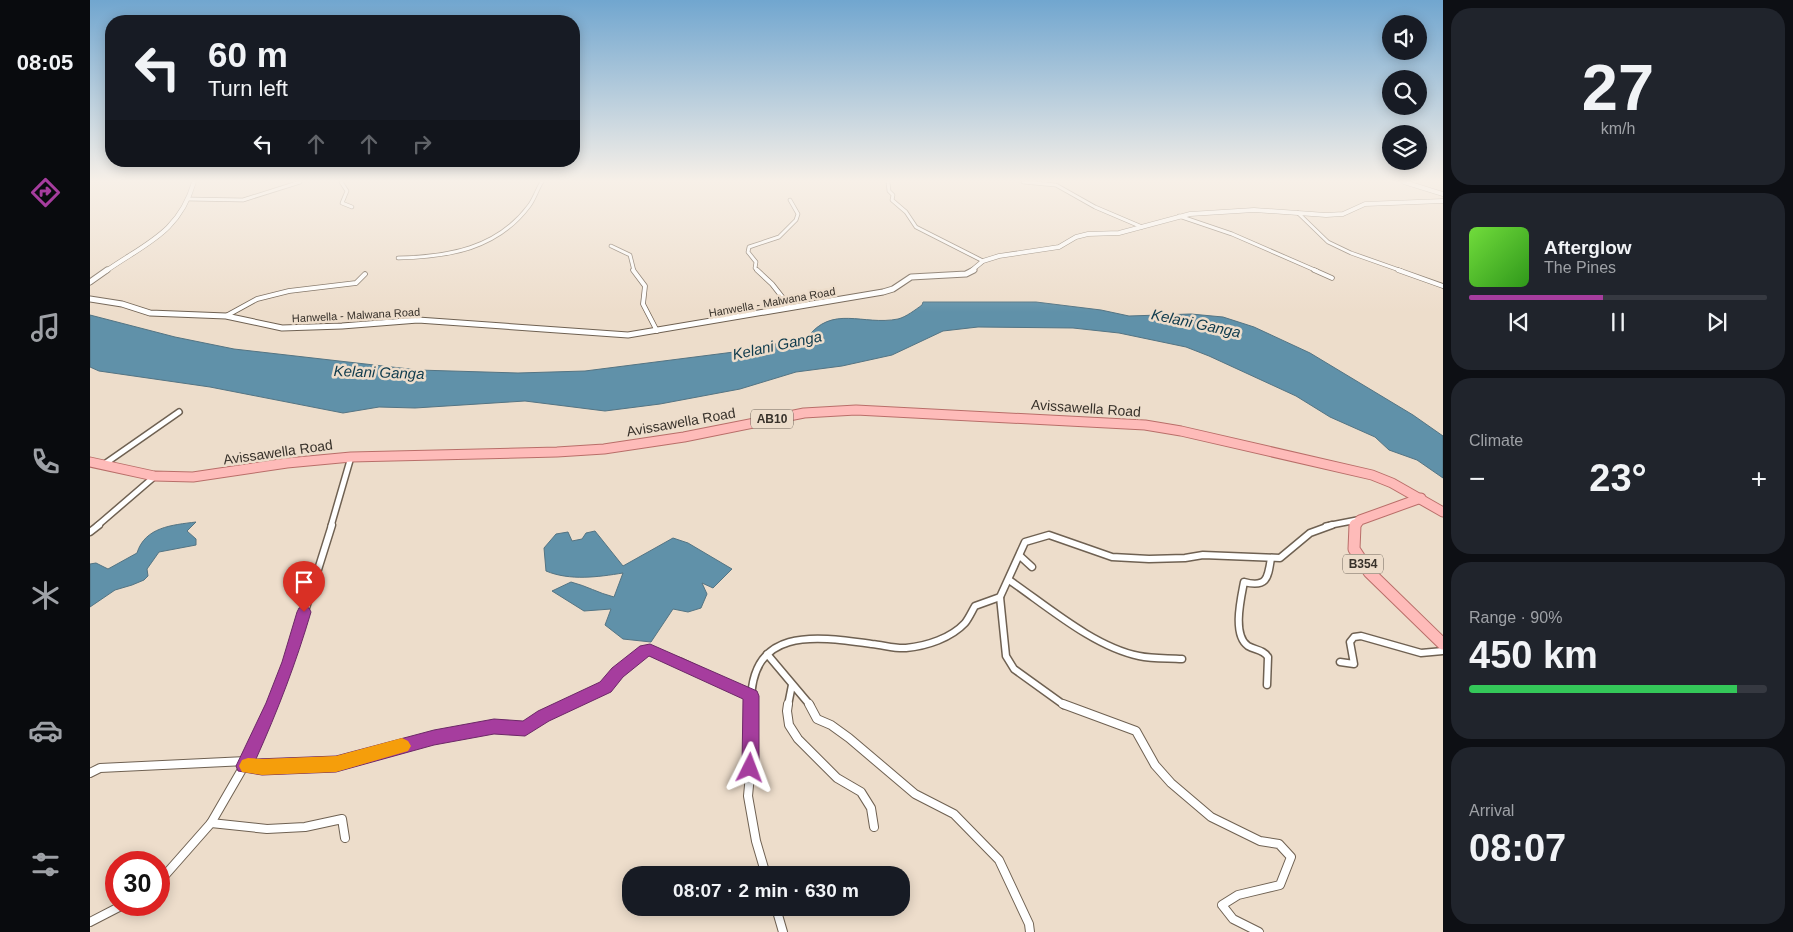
<!DOCTYPE html>
<meta charset="utf-8">
<style>
body{margin:0;font-family:Helvetica,sans-serif;background:#20242c;color:#f1f3f6;height:100vh;display:flex;flex-direction:column;font-size:19px;white-space:nowrap}
*{box-sizing:border-box;margin:0}
p{font-size:16px;color:#9ea1a6}
.icon{flex:none;width:28px;height:28px;fill:none;stroke:currentColor;stroke-width:2;stroke-linecap:round;stroke-linejoin:round}
.map{position:relative;flex:1;overflow:hidden}
.panel{display:flex;flex-direction:column;gap:8px;padding:8px;background:#0d0f14;width:350px}
.panel>*{flex:none}
.top-card{position:absolute;left:15px;top:15px;width:475px;height:152px;border-radius:20px;box-shadow:0 2px 12px #0003;background:#171b24;color:#f1f3f6;overflow:hidden}
.buttons{position:absolute;left:1292px;top:15px;display:grid;gap:10px}
.buttons a{display:grid;place-items:center;width:45px;height:45px;border-radius:50%;background:#171b24;box-shadow:0 2px 12px #0003;font-size:25px}
.speed{position:absolute;left:15px;top:851px;display:flex;gap:10px;font-size:25px;font-weight:700;text-align:center}
.speed>*{display:grid;place-content:center;width:65px;height:65px;border-radius:50%;background:#171b24;box-shadow:0 2px 12px #0003;line-height:1}
.speed .limit{border:8px solid #d22;background:#fff;color:#111}
.pin{position:absolute;display:grid;place-items:center;width:42px;height:42px;color:#fff;margin:-51px -21px;border-radius:50% 50% 50% 0;rotate:-45deg;box-shadow:0 0 5px #0007}
.pin .icon{rotate:45deg}
.me{position:absolute;width:55px;margin:-28px;rotate:3deg;stroke-linejoin:round;filter:drop-shadow(0 0 4px #0008)}
.turn{display:flex;align-items:center;gap:18px;height:105px;padding:0 20px;font-size:22px}
.turn .icon{width:65px;height:65px;stroke-width:2.5}
.turn b{display:block;font-size:35px;line-height:42px}
.lanes{display:flex;align-items:center;height:48px;padding:0 20px;background:#0003;justify-content:center;gap:25px;direction:ltr}
.lanes .off{opacity:.35}
.big{font-size:38px;font-weight:600;line-height:1.1}
.panel .widget{flex:1;display:flex;flex-direction:column;justify-content:center;gap:8px;min-width:0;padding:0 18px;border-radius:20px;background:#20242c}
.panel .dial{align-items:center;gap:0}
.dial b{font-size:65px;line-height:1}
.song{display:flex;align-items:center;gap:15px}
.cover{width:60px;height:60px;border-radius:8px;background:linear-gradient(135deg,hsl(100 70% 55%),hsl(110 70% 35%))}
.played{height:5px;border-radius:2px;background:linear-gradient(90deg,#a63d9e 45%,#363941 45%)}
.keys{display:flex;justify-content:space-around;direction:ltr}
.heat{display:flex;justify-content:space-between;align-items:center;font-size:28px;direction:ltr}
.charge{height:8px;border-radius:4px;background:linear-gradient(90deg,#34c759 90%,#363941 0)}
.trip{position:absolute;left:532px;top:866px;width:288px;height:50px;border-radius:20px;background:#171b24;box-shadow:0 2px 12px #0003;font-weight:600;line-height:50px;text-align:center}
main{display:flex;flex:1;min-height:0}
.tabs{display:flex;flex-direction:column;width:90px;justify-content:space-around;align-items:center;background:#090b0e;color:#9ea1a6}
.tabs .icon{width:35px;height:35px}
.tabs .current{color:#a63d9e}
.tabs b{font-size:22px;color:#f1f3f6}
.map>svg:first-child{display:block}
</style>
<main>
<nav class="tabs">
<b>08:05</b>
<svg class="icon current" aria-label="directions" viewBox="0 0 24 24"><path d="M12 3l9 9-9 9-9-9zM9 14v-3h6M13 9l2 2-2 2"/></svg>
<svg class="icon" aria-label="music" viewBox="0 0 24 24"><path d="M9 18V5l10-2v13"/><circle cx="6" cy="18" r="3"/><circle cx="16" cy="16" r="3"/></svg>
<svg class="icon" aria-label="phone" viewBox="0 0 24 24"><path d="M5 4h4l2 5-3 2q2 4 5 5l2-3 5 2v4C11 20 4 13 5 4z"/></svg>
<svg class="icon" aria-label="climate" viewBox="0 0 24 24"><path d="M12 3v18M4 7l16 10M4 17L20 7"/></svg>
<svg class="icon" aria-label="car" viewBox="0 0 24 24"><path d="M5 17H2v-5l4-1 3-4h7l3 4 3 1v5h-3M9 17h6M6 11h13"/><circle cx="7" cy="17" r="2"/><circle cx="17" cy="17" r="2"/></svg>
<svg class="icon" aria-label="filters" viewBox="0 0 24 24"><path d="M4 7h16M4 17h16"/><circle cx="9" cy="7" r="2"/><circle cx="15" cy="17" r="2"/></svg>
</nav>
<div class="map">
<svg width="1353" height="932" viewBox="0 0 1353 932">
<rect width="100%" height="100%" fill="#edddcb"/>
<g fill="#6091a9" stroke="#547483">
<path d="M 833,302 L 946,302 L 1011,310 L 1039,316 L 1101,314 L 1133,317 L 1164,327 L 1220,353 L 1323,415 L 1353,436 L 1353,478 L 1327,460 L 1299,450 L 1285,437 L 1240,417 L 1206,396 L 1119,356 L 1096,347 L 1029,333 L 983,328 L 888,327 L 853,331 L 802,355 L 752,366 L 706,372 L 650,389 L 570,404 L 515,411 L 435,401 L 325,408 L 289,407 L 253,413 L 120,387 L 9,371 L 0,367 L 0,315 L 85,337 L 144,349 L 328,370 L 428,373 L 495,371 L 644,352 L 717,338 C 742,304 773,326 808,319 C 816,317 825,310 832,305 Z"/>
<path d="M 106,522 L 97,531 L 106,539 L 106,545 L 69,552 L 57,569 L 58,576 L 54,580 L 42,585 L 25,590 L 0,607 L 0,564 L 6,563 L 18,569 L 47,553 C 55,527 82,525 106,522 Z"/>
<path d="M 505,531 L 533,566 L 583,538 L 598,543 L 642,569 L 623,588 L 612,583 L 617,594 L 611,608 L 598,612 L 583,609 L 561,642 L 533,639 L 515,625 L 521,609 L 494,611 L 462,591 L 481,582 C 497,586 508,593 524,597 L 533,573 C 508,577 480,581 456,571 L 454,548 L 466,534 L 478,532 L 482,541 L 492,539 L 496,533 Z"/>
</g>
<g fill="none" stroke-linecap="round" stroke-linejoin="round">
<g stroke="#6f6152" stroke-width="4.5">
<g id="minor-far4">
<polyline points="251,182 257,191 252,203 262,207"/>
<polyline points="798,182 799,191 803,195 802,200 816,212 826,227 893,261"/>
<polyline points="933,182 966,185 1005,207 1052,227"/>
<polyline points="99,199 153,200 210,182"/>
<polyline points="1208,213 1238,242 1261,253 1312,271"/>
<polyline points="1089,216 1142,234 1227,271"/>
<polyline points="521,246 540,255 544,271"/>
<path d="M 308,258 C 358,257 407,249 439,206 C 445,198 447,189 452,182"/>
<polyline points="668,271 665,268 666,262 658,252 659,247 689,237 706,220 708,214 700,200"/>
</g>
</g>
<g stroke="#6f6152" stroke-width="5.5">
<g id="minor-far3">
<polyline points="543,270 555,286 553,304 567,331"/>
<polyline points="667,270 682,284 700,307"/>
<polyline points="1224,270 1242,278"/>
<polyline points="1308,270 1353,286"/>
<polyline points="136,316 167,299 199,291 266,283 275,274"/>
</g>
</g>
<g stroke="#6f6152" stroke-width="8">
<g id="minor-far2">
<polyline points="13,465 89,412"/>
<polyline points="7,526 64,477"/>
<polyline points="241,526 261,457"/>
<polyline points="1236,526 1267,520"/>
</g>
</g>
<g stroke="#6f6152" stroke-width="9">
<g id="minor-far1">
<polyline points="0,532 9,525"/>
<polyline points="930,556 942,567"/>
<path d="M 919,580 C 957,606 1004,647 1049,656 C 1063,659 1078,658 1092,659"/>
<polyline points="910,597 916,656 924,669 974,705"/>
<polyline points="677,654 720,705"/>
<polyline points="1250,662 1264,664 1260,642 1264,637 1271,636 1331,653 1353,651"/>
<path d="M 1177,685 L 1178,657 C 1174,650 1165,650 1158,646 C 1142,635 1151,598 1154,582 C 1177,588 1178,578 1181,558"/>
<polyline points="182,705 199,662 242,525"/>
<polyline points="476,705 515,687 527,672 555,650 591,662 661,696"/>
<path d="M 661,705 C 660,626 725,636 782,644 C 793,645 806,649 816,648 C 837,646 861,638 875,623 C 879,618 882,611 885,606 L 910,597 L 935,542 L 959,535 L 1022,557 L 1059,559 L 1095,558 L 1113,555 L 1190,558 L 1220,533 L 1242,525"/>
<polyline points="698,705 702,685"/>
</g>
</g>
<g stroke="#6f6152" stroke-width="10">
<g id="minor">
<polyline points="661,704 662,754 658,796 666,841 676,875"/>
<polyline points="698,704 697,711 699,725 708,739 747,778 771,792 781,808 784,827"/>
<polyline points="719,704 727,719 741,725 759,738 825,794 864,814 909,860 939,924 940,932"/>
<polyline points="973,704 1046,731 1065,765 1081,783 1121,817 1170,841 1189,844 1201,857 1190,885 1148,895 1132,905 1143,919 1169,932"/>
<polyline points="154,766 246,764 344,737 404,727 435,729 454,716 479,704"/>
<polyline points="0,773 10,768 156,761"/>
<polyline points="121,823 177,829 215,827 252,819 255,838"/>
<polyline points="69,882 121,823 154,766 183,704"/>
<polyline points="686,908 693,932"/>
<polyline points="0,922 33,905"/>
</g>
</g>
<g stroke="#6f6152" stroke-width="5">
<g id="tertiary-far1">
<polyline points="1314,182 1353,194"/>
<path d="M 16,271 C 56,243 89,233 104,182"/>
<polyline points="881,271 893,261 909,256 969,247 986,237 998,234 1029,233 1100,214 1164,210 1236,215 1253,214 1275,204 1353,201"/>
</g>
</g>
<g stroke="#6f6152" stroke-width="7">
<g id="tertiary">
<polyline points="0,282 17,270"/>
<polyline points="0,299 32,304 60,313 136,316 192,328 252,326 328,320 538,335 793,292 803,289 821,277 876,274 884,270"/>
</g>
</g>
<g stroke="#b96e69" stroke-width="11">
<g id="primary-far1">
<polyline points="0,462 64,476 103,477 197,463 261,457 467,452 514,449 594,437 714,413 766,410 1055,425 1091,431 1282,475 1302,483 1353,512"/>
<polyline points="1265,526 1270,520 1331,498"/>
</g>
</g>
<g stroke="#b96e69" stroke-width="13">
<polyline id="primary" points="1265,525 1264,549 1279,572 1353,644"/>
</g>
<use href="#minor-far4" stroke="#fff" stroke-width="3"/>
<use href="#minor-far3" stroke="#fff" stroke-width="4"/>
<use href="#minor-far2" stroke="#fff" stroke-width="5"/>
<use href="#minor-far1" stroke="#fff" stroke-width="6"/>
<use href="#minor" stroke="#fff" stroke-width="8"/>
<use href="#tertiary-far1" stroke="#fff" stroke-width="4"/>
<use href="#tertiary" stroke="#fff" stroke-width="5"/>
<use href="#primary-far1" stroke="#febbb9" stroke-width="9"/>
<use href="#primary" stroke="#febbb9" stroke-width="11"/>
</g>
<linearGradient id="sky" x2="0" y2="1"><stop stop-color="#71a6cf"/><stop offset="0.58" stop-color="#f7f0e8"/><stop offset="1" stop-color="#f7f0e8" stop-opacity="0"/></linearGradient>
<rect width="1353" height="312" fill="url(#sky)"/>
<path fill="#a63d9e" stroke="#6c2867" d="M 214,606 L 219,608 L 221,612 C 206,663 188,710 166,759 L 246,756 L 344,730 L 404,719 L 433,721 L 448,711 L 510,682 L 522,668 L 550,646 L 560,644 L 667,691 L 669,696 L 669,768 L 666,774 L 660,776 L 654,774 L 652,768 L 653,699 L 559,656 L 533,677 L 521,692 L 459,721 L 435,736 L 404,734 L 344,745 L 246,772 L 172,775 L 148,771 L 146,766 L 176,703 L 192,662 L 207,612 L 209,608 Z"/>
<polygon fill="#f59e0b" points="312,738 318,741 321,746 318,751 246,772 172,775 152,772 149,766 152,760 158,758 172,759 246,756"/>
<g text-anchor="middle" dominant-baseline="central" stroke-width="5" stroke-linejoin="round" paint-order="stroke">
<g font-size="11" fill="#38322b" stroke="#edddcb">
<text transform="translate(682 302) rotate(-10)">Hanwella - Malwana Road</text>
<text transform="translate(266 315) rotate(-3)">Hanwella - Malwana Road</text>
</g>
<g fill="#edddcb" stroke="#6e655b" stroke-width="1">
<rect x="661" y="409.5" width="42" height="19" rx="4"/>
<rect x="1253" y="554.5" width="40" height="19" rx="4"/>
</g>
<g font-size="12" font-weight="bold" fill="#38322b">
<text x="682" y="419">AB10</text>
<text x="1273" y="564">B354</text>
</g>
<g font-size="14" fill="#38322b" stroke="#edddcb">
<text transform="translate(996 408) rotate(4)">Avissawella Road</text>
<text transform="translate(591 422) rotate(-10)">Avissawella Road</text>
<text transform="translate(188 452) rotate(-8)">Avissawella Road</text>
</g>
<g font-size="15" font-style="italic" fill="#0e3a4c" stroke="#edddcb">
<text transform="translate(1106 323) rotate(12)">Kelani Ganga</text>
<text transform="translate(687 345) rotate(-12)">Kelani Ganga</text>
<text transform="translate(289 372) rotate(2)">Kelani Ganga</text>
</g>
</g>
</svg>
<div class="buttons">
<a><svg class="icon" aria-label="sound" viewBox="0 0 24 24"><path d="M4 9h4l5-4v14l-5-4H4zM17 9q2 3 0 6"/></svg></a>
<a><svg class="icon" aria-label="search" viewBox="0 0 24 24"><circle cx="10" cy="10" r="6"/><path d="M15 15l6 6"/></svg></a>
<a><svg class="icon" aria-label="layers" viewBox="0 0 24 24"><path d="M12 4l9 5-9 5-9-5zM3 14l9 5 9-5"/></svg></a>
</div>
<div class="speed"><div class="limit">30</div></div>
<div class="pin" style="left:214px;top:612px;background:#d93025"><svg class="icon" aria-label="arrive" viewBox="0 0 24 24"><path d="M6 21V4h12l-3 4 3 4H6"/></svg></div>
<svg class="me" style="left:660px;top:768px" viewBox="-20 -20 40 40"><path d="M0-17L14 15 0 8-14 15z" fill="#a63d9e" stroke="#fff" stroke-width="4"/></svg>
<div class="trip">08:07 · 2 min · 630 m</div>
<div class="top-card">
<div class="turn"><svg class="icon" aria-label="left" viewBox="0 0 24 24"><path d="M17 20v-9H6M10 6l-5 5 5 5"/></svg><div><b>60 m</b>Turn left</div></div>
<div class="lanes"><svg class="icon" aria-label="left" viewBox="0 0 24 24"><path d="M17 20v-9H6M10 6l-5 5 5 5"/></svg><svg class="icon off" aria-label="ahead" viewBox="0 0 24 24"><path d="M12 20V5M6 11l6-6 6 6"/></svg><svg class="icon off" aria-label="ahead" viewBox="0 0 24 24"><path d="M12 20V5M6 11l6-6 6 6"/></svg><svg class="icon off" aria-label="right" viewBox="0 0 24 24"><path d="M7 20v-9h11M14 6l5 5-5 5"/></svg></div>
</div>
</div>
<section class="panel">
<div class="widget dial"><b>27</b><p>km/h</p></div>
<div class="widget">
<div class="song"><i class="cover"></i><div><b>Afterglow</b><p>The Pines</p></div></div>
<div class="played"></div>
<div class="keys"><svg class="icon" aria-label="previous" viewBox="0 0 24 24"><path d="M18 5L8 12l10 7zM5 5v14"/></svg><svg class="icon" aria-label="pause" viewBox="0 0 24 24"><path d="M8 5v14M16 5v14"/></svg><svg class="icon" aria-label="next" viewBox="0 0 24 24"><path d="M6 5l10 7-10 7zM19 5v14"/></svg></div>
</div>
<div class="widget"><p>Climate</p>
<div class="heat"><a>−</a><b class="big">23°</b><a>+</a></div>
</div>
<div class="widget"><p>Range · 90%</p><b class="big">450 km</b><div class="charge"></div></div>
<div class="widget"><p>Arrival</p><b class="big">08:07</b></div>
</section>
</main>
